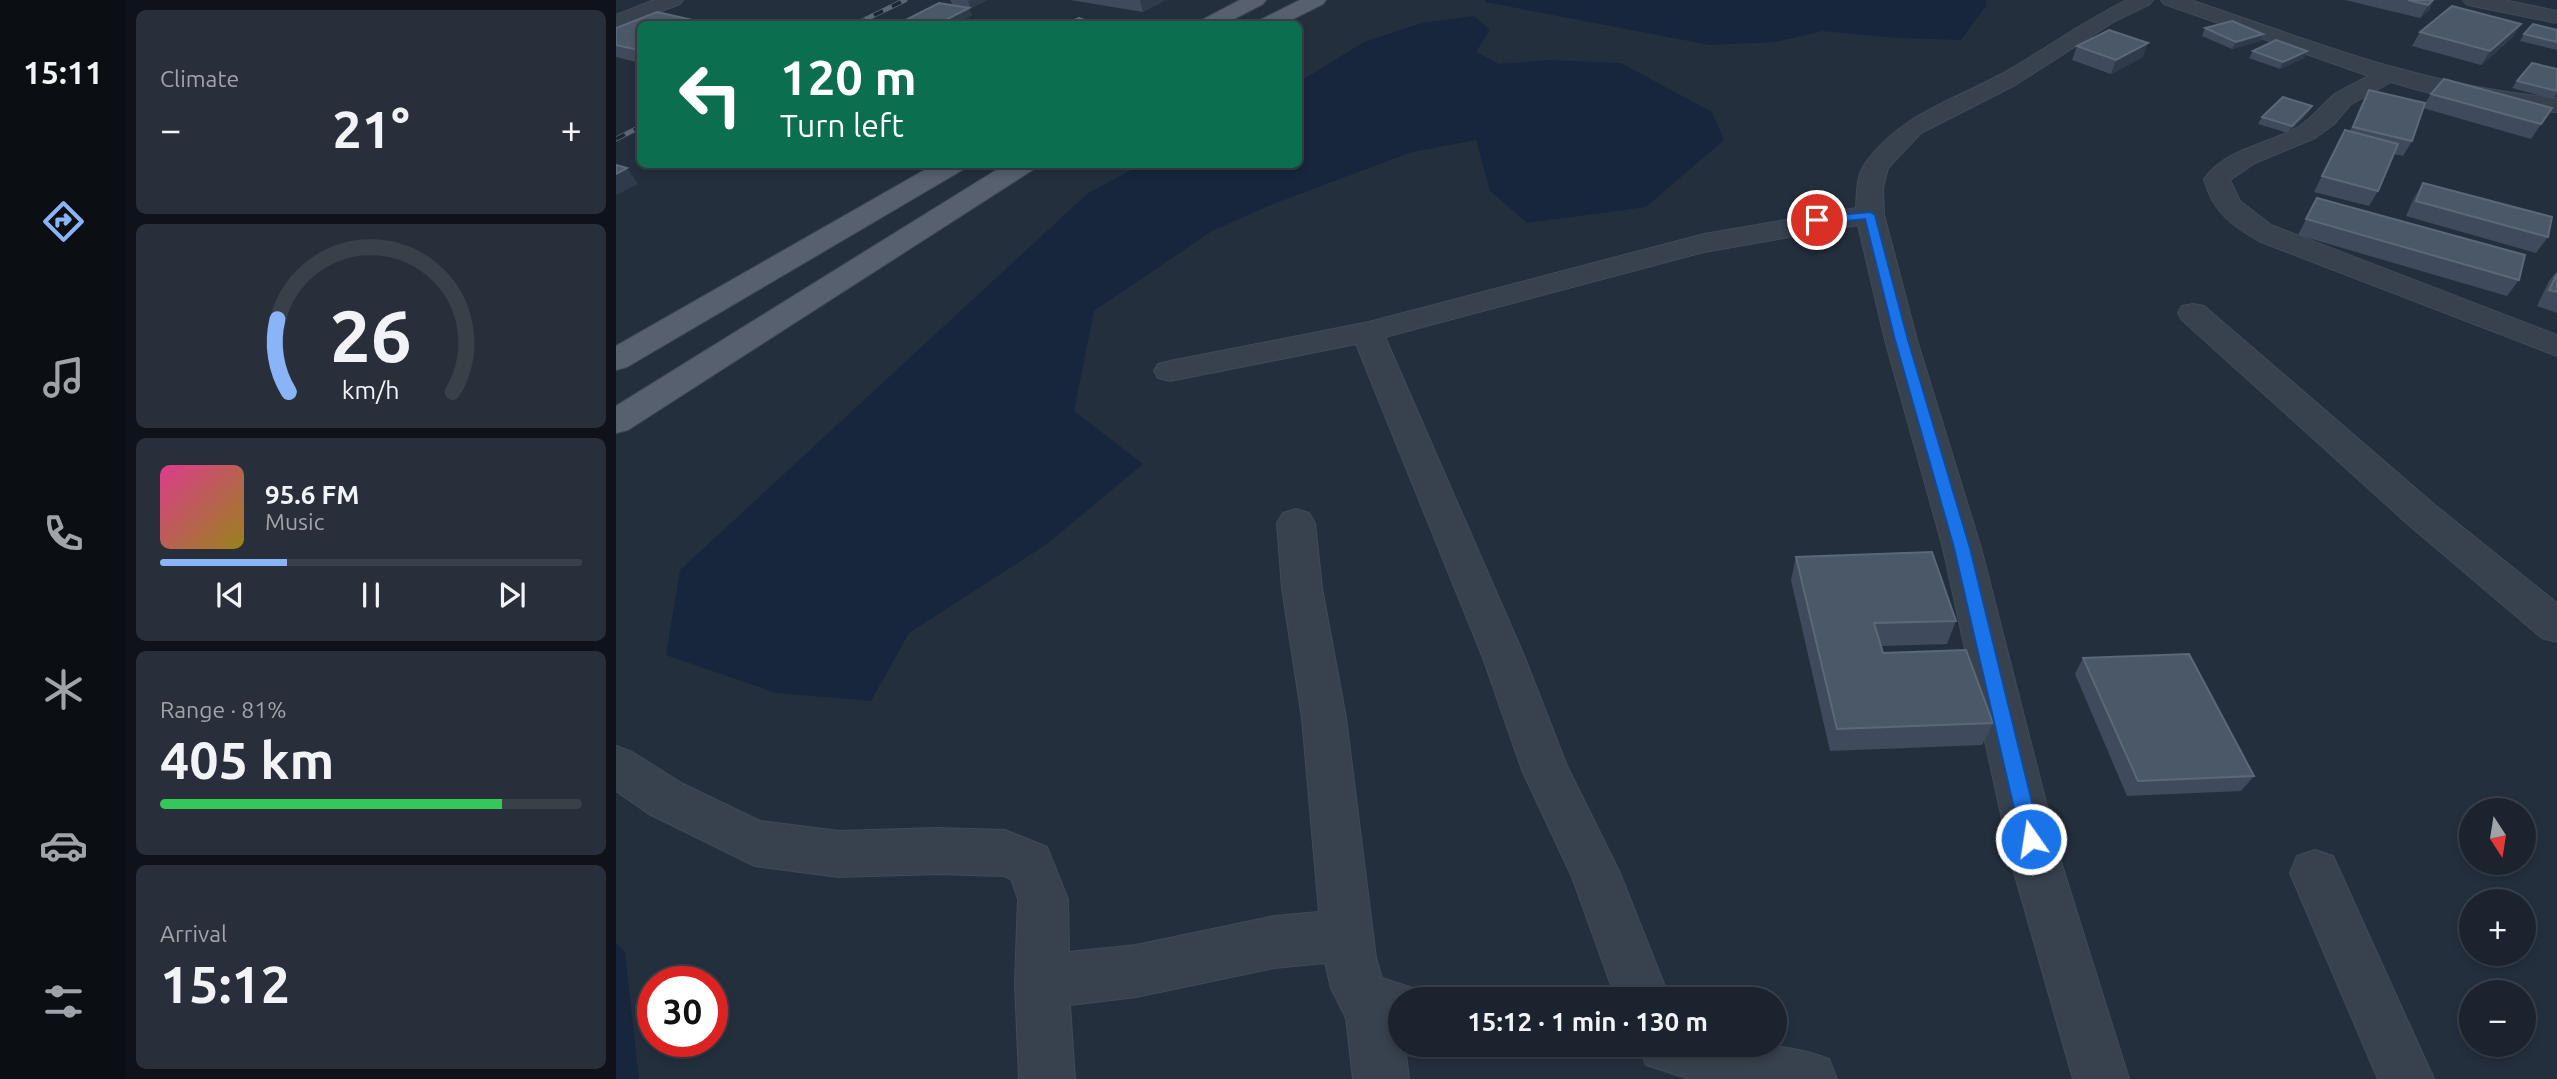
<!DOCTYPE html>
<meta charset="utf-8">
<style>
body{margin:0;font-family:Ubuntu,sans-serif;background:#282f3a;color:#f1f3f6;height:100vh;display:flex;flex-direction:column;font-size:26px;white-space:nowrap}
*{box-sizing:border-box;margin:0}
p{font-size:23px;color:#a0a4aa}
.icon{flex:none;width:38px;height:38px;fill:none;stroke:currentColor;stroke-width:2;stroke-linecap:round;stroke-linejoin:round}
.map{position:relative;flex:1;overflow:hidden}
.details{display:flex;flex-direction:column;gap:10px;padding:10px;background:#0f1319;width:490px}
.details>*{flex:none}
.banner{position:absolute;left:21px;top:21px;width:665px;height:147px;border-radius:10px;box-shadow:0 4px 10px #0003,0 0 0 2px #39404a;background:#0b6e4f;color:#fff;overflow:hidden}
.needle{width:46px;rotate:168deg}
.buttons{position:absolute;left:1843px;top:798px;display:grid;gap:14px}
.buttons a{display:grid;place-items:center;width:77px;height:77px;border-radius:50%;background:#1b232e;box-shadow:0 4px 10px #0003,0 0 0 2px #39404a;font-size:35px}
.speed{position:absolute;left:21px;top:966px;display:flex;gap:14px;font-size:35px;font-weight:700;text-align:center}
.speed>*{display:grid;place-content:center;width:91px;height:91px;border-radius:50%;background:#1b232e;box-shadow:0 4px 10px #0003,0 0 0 2px #39404a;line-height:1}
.speed .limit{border:10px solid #d22;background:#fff;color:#111}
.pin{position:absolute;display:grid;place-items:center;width:60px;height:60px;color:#fff;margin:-30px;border:4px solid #fff;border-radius:50%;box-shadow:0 2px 7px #0007}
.me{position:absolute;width:77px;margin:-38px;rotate:347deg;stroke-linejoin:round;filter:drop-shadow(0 0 5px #0008)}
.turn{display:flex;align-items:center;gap:24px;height:147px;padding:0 28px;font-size:32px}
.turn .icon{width:91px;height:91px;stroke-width:2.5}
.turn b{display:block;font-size:49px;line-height:60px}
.big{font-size:52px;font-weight:700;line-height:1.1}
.details .widget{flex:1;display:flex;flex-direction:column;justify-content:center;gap:10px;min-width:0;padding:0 24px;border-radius:10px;background:#282f3a}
.details .dial{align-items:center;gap:0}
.dial svg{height:182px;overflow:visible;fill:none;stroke:#39404a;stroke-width:7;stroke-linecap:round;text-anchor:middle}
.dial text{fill:#f1f3f6;stroke:none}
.song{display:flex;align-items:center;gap:21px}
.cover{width:84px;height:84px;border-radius:10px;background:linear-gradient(135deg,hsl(330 70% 55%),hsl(50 70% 35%))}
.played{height:7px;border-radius:4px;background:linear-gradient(90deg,#8ab4f8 30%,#39404a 30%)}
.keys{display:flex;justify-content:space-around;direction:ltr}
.heat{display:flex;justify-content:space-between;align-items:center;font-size:38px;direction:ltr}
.charge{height:10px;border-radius:5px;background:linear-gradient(90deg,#34c759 81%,#39404a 0)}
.trip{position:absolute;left:772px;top:987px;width:399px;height:70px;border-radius:35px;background:#1b232e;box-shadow:0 4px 10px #0003,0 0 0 2px #39404a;font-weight:700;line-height:70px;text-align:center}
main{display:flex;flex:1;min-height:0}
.tab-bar{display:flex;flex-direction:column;width:126px;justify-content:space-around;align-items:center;background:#0b0e12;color:#a0a4aa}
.tab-bar .icon{width:49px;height:49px}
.tab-bar .current{color:#8ab4f8}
.tab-bar b{font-size:32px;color:#f1f3f6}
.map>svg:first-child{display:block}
</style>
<main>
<nav class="tab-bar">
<b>15:11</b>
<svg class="icon current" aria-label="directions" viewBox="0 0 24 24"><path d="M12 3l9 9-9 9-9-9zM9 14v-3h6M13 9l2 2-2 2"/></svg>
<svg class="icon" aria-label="music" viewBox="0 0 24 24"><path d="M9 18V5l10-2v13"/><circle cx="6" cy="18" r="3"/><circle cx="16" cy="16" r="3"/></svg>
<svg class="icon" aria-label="phone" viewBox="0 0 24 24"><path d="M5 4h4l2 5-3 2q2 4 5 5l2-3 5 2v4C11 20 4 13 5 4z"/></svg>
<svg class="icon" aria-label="climate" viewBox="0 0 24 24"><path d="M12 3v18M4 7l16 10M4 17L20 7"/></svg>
<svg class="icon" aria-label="car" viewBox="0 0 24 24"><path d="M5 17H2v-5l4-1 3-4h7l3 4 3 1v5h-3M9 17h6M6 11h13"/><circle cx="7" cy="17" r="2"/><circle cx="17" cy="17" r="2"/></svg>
<svg class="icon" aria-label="filters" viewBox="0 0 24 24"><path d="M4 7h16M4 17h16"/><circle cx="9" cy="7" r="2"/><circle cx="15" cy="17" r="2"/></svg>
</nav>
<section class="details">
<div class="widget"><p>Climate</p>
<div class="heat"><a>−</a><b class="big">21°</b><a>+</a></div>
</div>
<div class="widget dial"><svg viewBox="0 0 100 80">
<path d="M14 69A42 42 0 1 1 86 69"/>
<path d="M14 69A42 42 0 0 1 9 37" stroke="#8ab4f8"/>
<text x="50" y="56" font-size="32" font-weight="700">26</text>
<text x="50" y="72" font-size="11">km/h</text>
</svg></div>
<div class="widget">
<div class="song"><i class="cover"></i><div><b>95.6 FM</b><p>Music</p></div></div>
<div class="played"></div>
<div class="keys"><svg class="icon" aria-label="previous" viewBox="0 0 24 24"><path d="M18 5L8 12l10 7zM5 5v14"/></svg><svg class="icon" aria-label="pause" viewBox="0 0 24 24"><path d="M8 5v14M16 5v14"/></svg><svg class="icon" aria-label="next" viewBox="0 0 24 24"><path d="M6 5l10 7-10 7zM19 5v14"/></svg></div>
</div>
<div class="widget"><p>Range · 81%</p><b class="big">405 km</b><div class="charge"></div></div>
<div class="widget"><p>Arrival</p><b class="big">15:12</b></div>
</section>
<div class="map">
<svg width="1941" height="1079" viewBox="0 0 1941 1079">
<rect width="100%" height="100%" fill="#242f3e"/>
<g fill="#17263c">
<polygon points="869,0 1370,0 1370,6 1345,40 1282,38 1206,31 1160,42 1094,45 869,2"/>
<polygon points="858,16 874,30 860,52 883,64 933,60 1005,63 1096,112 1108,140 1030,207 911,223 874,191 860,140 796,152 657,204 596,231 478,311 458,411 527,464 431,544 293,633 255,701 160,693 50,655 64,570 472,193 525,165 682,164 683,82 748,42 805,23"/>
<polygon points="0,943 9,952 23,1079 0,1079"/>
</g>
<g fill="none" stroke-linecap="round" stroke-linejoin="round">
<g stroke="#414a57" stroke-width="2">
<g id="minor">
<polygon points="38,0 67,0 64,4 0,28 0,15"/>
<path d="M 1511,0 L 1537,0 L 1534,4 L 1499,21 L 1399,85 L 1305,133 L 1272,168 L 1267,188 L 1268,215 L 1301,340 L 1365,548 L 1446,865 L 1513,1079 L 1457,1079 L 1396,865 L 1327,548 L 1269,340 L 1242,225 L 1088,252 L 769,337 L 909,658 L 951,766 L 1004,873 L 1054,999 L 1000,999 L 956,877 L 906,770 L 867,658 L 740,344 L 554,381 L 542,378 L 538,371 L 542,364 L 554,361 L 753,322 L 1088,234 L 1240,208 C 1241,193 1240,175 1250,162 C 1285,115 1333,102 1382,76 C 1426,52 1466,22 1511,0 Z"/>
<path d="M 1545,0 L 1575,0 C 1698,42 1809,87 1941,98 L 1941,112 C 1884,108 1829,99 1775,82 L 1734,105 L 1718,124 L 1699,138 L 1639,163 L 1614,180 L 1624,201 L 1655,225 L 1941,335 L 1941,356 L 1645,242 C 1617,227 1596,211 1588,179 C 1610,148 1651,145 1682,127 C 1697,118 1706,104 1719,94 C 1729,87 1742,82 1753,76 L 1548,4 Z"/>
<polygon points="1847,0 1888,0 1941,11 1941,23 1857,6 1850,4"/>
<polygon points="1577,304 1588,306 1820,506 1941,603 1941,642 1926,638 1794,526 1566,320 1562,313 1566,306"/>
<polygon points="680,509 693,513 699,523 706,588 730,718 760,958 766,978 803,990 807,999 784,999 784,1045 789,1045 793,1079 737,1079 730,1018 715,988 709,963 658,968 520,997 454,1005 459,1079 403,1079 399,982 402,899 395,879 388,876 322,874 223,877 139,866 33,814 0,791 0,746 16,752 67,784 144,821 223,831 322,828 389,830 431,847 452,899 453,952 520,945 658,916 703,912 686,718 666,588 661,523 667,513"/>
<polygon points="1699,850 1717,856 1818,1079 1762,1079 1674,873 1681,856"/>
<path d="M 1022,1045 C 1077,1042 1163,1038 1213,1059 L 1221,1079 L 1074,1079 L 1030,1065 Z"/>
</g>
</g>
<g stroke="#414a57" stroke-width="2">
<g id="major">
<polygon points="624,0 650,0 647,4 608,24 582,24 586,20"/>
<polygon points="684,0 710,0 707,4 667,24 640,24 644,20"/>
<polygon points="319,164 352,164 348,169 11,367 0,370 0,346"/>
<polygon points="390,164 422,164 418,169 12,430 0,433 0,406"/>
</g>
</g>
<use href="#minor" fill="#38414e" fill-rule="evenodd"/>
<use href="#major" fill="#56606e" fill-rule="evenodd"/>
<g stroke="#5a6575" stroke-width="5">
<g id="rail">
<polyline points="240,24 289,0"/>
<polyline points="0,139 24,127"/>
</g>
</g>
<use href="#rail" stroke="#1d2633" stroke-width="3.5" stroke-dasharray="10" stroke-linecap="butt"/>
</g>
<g fill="#3f4b5c">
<polygon points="334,0 371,0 355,8 353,8 356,15 338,24 282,24 337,5"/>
<polygon points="454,0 549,0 527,12"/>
<polygon points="1729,0 1818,0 1813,10 1804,18"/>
<polygon points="41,12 85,22 86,24 24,24 24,63 0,57 0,28"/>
<polygon points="1905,24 1896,38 1865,65 1796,46 1804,32"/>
<polygon points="1589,28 1647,34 1644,41 1616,49 1586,36"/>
<polygon points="1941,30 1941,50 1904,41 1908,34"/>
<polygon points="1461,46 1527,57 1495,74 1456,60"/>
<polygon points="1637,51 1688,58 1664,69 1633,58"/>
<polygon points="1941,69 1941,94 1937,99 1896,88 1901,81"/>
<polygon points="1753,90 1808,105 1815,94 1936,108 1915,139 1807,108 1796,141 1787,156 1778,154 1762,191 1753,206 1698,192 1721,145 1734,131 1745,105"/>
<polygon points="1696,106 1692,113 1672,133 1642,124 1646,117"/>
<polygon points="1807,183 1932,237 1920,253 1790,216 1798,198"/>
<polygon points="1701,198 1903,280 1891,296 1682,235"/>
<polygon points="1941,271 1941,313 1921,306 1933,281"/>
<polygon points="1180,557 1340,621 1331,644 1265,646 1267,653 1377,723 1366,745 1214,751 1175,580"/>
<polygon points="1467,658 1638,776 1625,791 1511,796 1459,674"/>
</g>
<g fill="#2f3b4b">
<polygon points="355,0 371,0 355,8 352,1"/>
<polygon points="524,0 549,0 527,12"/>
<polygon points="1817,0 1818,0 1813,10 1804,18 1812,5"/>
<polygon points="353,8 356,15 338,24 322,24"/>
<polygon points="1905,24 1896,38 1865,65 1874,51"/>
<polygon points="1647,34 1644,41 1616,49 1620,42"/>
<polygon points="1532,43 1527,57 1495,74 1500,60"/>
<polygon points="24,46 24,60 18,49"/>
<polygon points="1691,51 1688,58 1664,69 1667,62"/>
<polygon points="1696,106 1692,113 1672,133 1676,126"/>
<polygon points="11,168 22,184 0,195 0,174"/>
</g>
<g fill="#4b5868" stroke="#5c6777" stroke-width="2">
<polygon points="1792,0 1817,0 1812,5"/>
<polygon points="323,3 353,8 322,24 282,24"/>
<polygon points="1836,6 1905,24 1874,51 1804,32"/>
<polygon points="41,12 85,22 78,24 24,24 24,46 18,49 0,45 0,28"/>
<polygon points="463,18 480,24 448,24"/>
<polygon points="1616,21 1647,34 1620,42 1589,28"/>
<polygon points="1917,24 1941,30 1941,42 1908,34"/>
<polygon points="1493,30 1532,43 1500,60 1461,46"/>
<polygon points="1660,40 1691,51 1667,62 1637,51"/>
<polygon points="1916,63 1941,69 1941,91 1901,81"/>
<polygon points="1828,79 1936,108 1925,124 1815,94"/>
<polygon points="1753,90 1809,103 1796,141 1737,127"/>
<polygon points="1667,97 1696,106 1676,126 1646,117"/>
<polygon points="1729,130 1782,144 1762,191 1706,176"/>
<polygon points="0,165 11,168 0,174"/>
<polygon points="1807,183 1936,217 1932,237 1800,201"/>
<polygon points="1701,198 1909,255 1903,280 1690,219"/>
<polygon points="1941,274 1941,292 1933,290"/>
<polygon points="1316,552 1340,621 1258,623 1267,653 1350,650 1377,723 1221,729 1180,557"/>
<polygon points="1573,654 1638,776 1522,781 1467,658"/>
</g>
<polygon fill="#1a73e8" stroke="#114b97" stroke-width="2" points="1254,212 1259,215 1292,340 1354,548 1425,839 1422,845 1415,848 1408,845 1405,839 1338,548 1279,340 1249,219 1201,224 1195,220 1201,217"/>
</svg>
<div class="buttons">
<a><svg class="needle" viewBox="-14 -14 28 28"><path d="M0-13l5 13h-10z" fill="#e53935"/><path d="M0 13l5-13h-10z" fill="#a0a4aa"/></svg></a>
<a>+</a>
<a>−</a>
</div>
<div class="speed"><div class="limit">30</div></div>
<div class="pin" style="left:1201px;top:220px;background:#d93025"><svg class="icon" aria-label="arrive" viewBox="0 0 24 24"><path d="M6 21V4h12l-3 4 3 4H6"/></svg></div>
<svg class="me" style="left:1415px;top:839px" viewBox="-20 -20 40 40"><circle r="17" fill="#1a73e8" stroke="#fff" stroke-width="3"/><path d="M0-11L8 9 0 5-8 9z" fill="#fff"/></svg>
<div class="trip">15:12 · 1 min · 130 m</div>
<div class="banner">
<div class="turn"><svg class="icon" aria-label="left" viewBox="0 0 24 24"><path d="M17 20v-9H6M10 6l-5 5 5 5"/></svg><div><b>120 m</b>Turn left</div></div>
</div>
</div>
</main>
